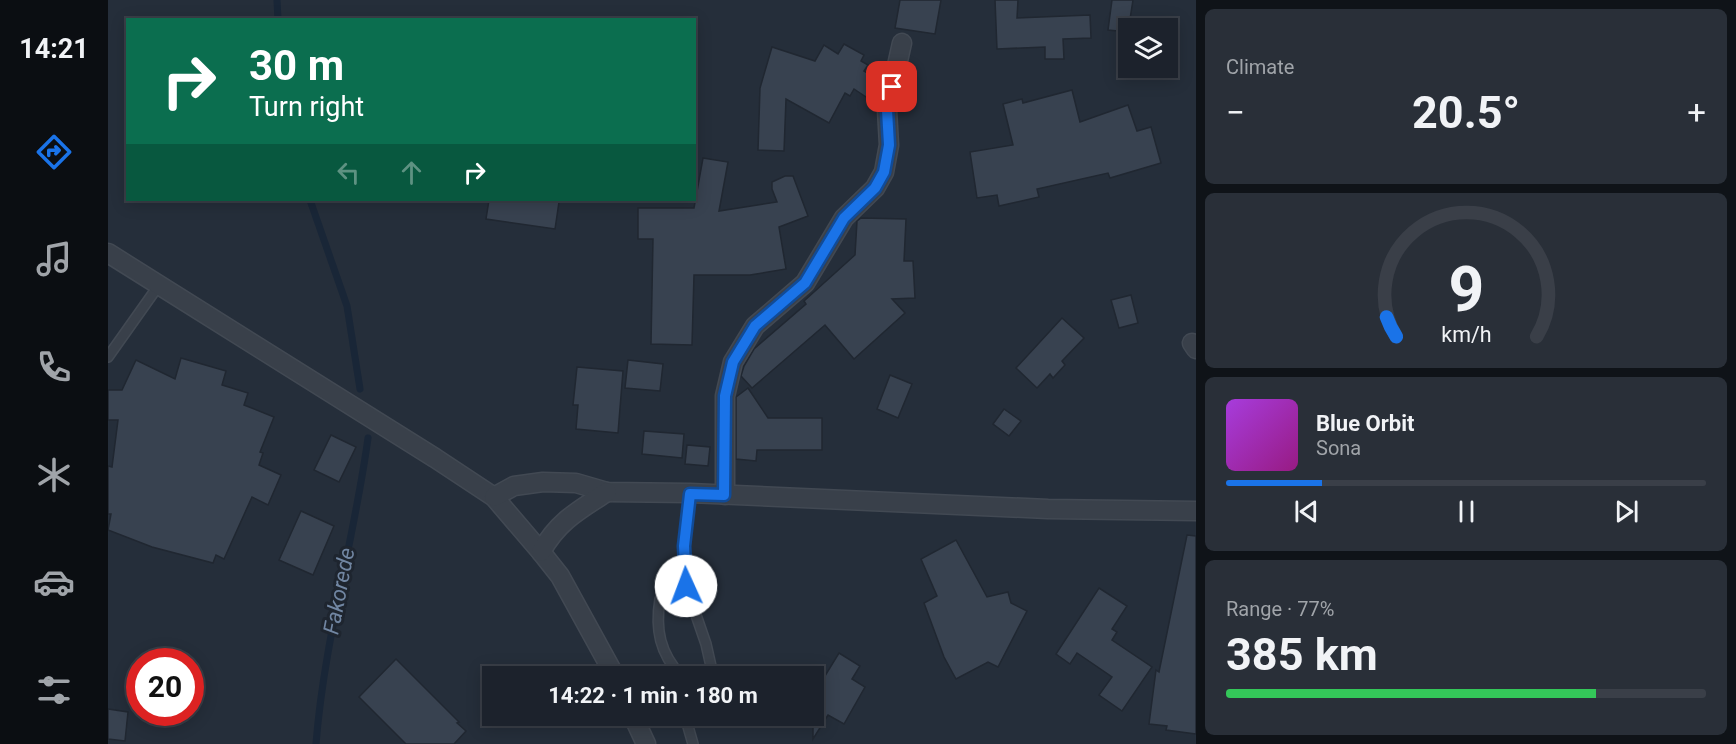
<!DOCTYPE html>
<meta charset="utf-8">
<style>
body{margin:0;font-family:Roboto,sans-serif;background:#292f38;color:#f1f3f6;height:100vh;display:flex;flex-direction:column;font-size:22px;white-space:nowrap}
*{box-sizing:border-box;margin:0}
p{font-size:20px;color:#a0a4a9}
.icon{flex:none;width:33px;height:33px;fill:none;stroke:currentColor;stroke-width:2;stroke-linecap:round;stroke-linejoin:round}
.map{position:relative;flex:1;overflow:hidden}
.sheet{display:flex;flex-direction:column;gap:9px;padding:9px;background:#0f1318;width:540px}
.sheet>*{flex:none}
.banner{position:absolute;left:18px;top:18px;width:570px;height:183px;border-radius:0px;box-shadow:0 3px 15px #0003,0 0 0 2px #3a3f48;background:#0b6e4f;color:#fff;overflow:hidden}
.controls{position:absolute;left:1010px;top:18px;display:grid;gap:12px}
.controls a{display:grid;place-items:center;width:60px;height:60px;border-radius:0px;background:#1c222c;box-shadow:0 3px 15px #0003,0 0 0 2px #3a3f48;font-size:30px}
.speed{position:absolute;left:18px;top:648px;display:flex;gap:12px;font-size:30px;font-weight:700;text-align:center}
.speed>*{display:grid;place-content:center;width:78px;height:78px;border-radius:50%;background:#1c222c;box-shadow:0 3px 15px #0003,0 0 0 2px #3a3f48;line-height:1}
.speed .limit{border:9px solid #d22;background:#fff;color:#111}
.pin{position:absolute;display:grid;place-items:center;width:51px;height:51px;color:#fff;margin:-26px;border-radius:12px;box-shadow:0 3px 9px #0006}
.me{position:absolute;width:66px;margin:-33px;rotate:358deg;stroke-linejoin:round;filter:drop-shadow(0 0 4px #0008)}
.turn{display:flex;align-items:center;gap:21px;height:126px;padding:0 24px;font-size:27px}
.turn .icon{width:78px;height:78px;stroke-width:2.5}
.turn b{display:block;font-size:42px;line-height:51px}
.lanes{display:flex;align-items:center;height:57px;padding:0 24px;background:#0003;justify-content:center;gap:30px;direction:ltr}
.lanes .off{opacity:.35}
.big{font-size:45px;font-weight:700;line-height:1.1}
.sheet .widget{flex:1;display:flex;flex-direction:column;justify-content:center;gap:9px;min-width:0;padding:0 21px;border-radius:9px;background:#292f38}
.sheet .dial{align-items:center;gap:0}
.dial svg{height:156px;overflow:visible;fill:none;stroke:#3a3f48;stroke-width:7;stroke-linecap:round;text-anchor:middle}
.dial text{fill:#f1f3f6;stroke:none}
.song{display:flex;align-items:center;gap:18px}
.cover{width:72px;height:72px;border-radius:9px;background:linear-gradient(135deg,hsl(280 70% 55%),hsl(310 70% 35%))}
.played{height:6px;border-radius:3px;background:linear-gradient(90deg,#1a73e8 20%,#3a3f48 20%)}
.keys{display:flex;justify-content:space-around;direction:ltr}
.heat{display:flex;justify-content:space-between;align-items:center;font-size:33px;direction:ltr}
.charge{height:9px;border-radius:4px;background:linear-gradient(90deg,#34c759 77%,#3a3f48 0)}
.trip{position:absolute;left:374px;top:666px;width:342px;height:60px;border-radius:0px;background:#1c222c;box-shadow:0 3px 15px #0003,0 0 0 2px #3a3f48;font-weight:700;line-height:60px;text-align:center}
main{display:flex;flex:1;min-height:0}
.tab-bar{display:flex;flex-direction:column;width:108px;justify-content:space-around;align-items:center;background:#0b0e12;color:#a0a4a9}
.tab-bar .icon{width:42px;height:42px}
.tab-bar .active{color:#1a73e8}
.tab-bar b{font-size:27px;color:#f1f3f6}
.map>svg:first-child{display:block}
</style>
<main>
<nav class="tab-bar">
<b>14:21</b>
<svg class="icon active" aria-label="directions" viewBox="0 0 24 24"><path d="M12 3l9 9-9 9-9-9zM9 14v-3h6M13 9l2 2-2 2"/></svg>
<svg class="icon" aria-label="music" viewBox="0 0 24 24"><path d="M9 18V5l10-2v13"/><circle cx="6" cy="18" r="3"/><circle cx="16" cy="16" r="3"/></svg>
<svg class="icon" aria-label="phone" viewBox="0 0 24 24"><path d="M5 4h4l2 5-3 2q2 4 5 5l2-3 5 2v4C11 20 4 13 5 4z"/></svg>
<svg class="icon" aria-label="climate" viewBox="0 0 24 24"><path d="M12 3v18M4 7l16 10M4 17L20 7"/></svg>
<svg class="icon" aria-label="car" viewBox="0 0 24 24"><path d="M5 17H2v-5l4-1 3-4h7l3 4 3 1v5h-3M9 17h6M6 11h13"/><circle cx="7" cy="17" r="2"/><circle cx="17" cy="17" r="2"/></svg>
<svg class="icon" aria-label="filters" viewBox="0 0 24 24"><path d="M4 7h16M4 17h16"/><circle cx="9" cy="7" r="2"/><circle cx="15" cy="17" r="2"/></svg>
</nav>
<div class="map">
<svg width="1088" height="744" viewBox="0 0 1088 744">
<rect width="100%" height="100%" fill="#252e3a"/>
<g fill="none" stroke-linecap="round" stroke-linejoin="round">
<g stroke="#192637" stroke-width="7">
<polyline points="169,0 170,20"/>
<polyline points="202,200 239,306 252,389"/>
<path d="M 208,744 C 216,641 246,541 260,438"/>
</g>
</g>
<g fill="#384250" stroke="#202731" stroke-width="1.5">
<polygon points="792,0 833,0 827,34 787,28"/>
<polygon points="887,0 910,0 909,18 982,15 983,38 955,39 956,59 937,59 937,47 889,49"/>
<polygon points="1004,0 1025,0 1020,32 1000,30"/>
<polygon points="736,44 756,55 753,61 760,65 756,71 769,79 758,97 746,89 742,96 737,93 721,123 678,99 676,151 650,150 652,88 664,47 707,61 716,45 730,54"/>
<polygon points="964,90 972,122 1020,105 1029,131 1043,127 1053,163 1002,178 1000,173 929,189 931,197 891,206 889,195 869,198 862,152 905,145 895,104 914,99 915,103"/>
<polygon points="595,158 620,162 611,211 669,202 664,189 664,182 677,176 685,176 700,216 671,227 678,269 642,275 586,275 584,345 543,344 545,239 530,239 530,208 586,208"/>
<polygon points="381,200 431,200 451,202 447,229 378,219"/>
<polygon points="753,218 798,219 796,261 805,261 807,298 784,299 797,313 746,359 717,325 644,388 633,376 636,366 646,349 698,304 696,301 747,255 749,221"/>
<polygon points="1023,295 1030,323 1011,328 1003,300"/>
<polygon points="954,318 976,338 954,361 957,365 945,378 942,374 929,388 908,368"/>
<polygon points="73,358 118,371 114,385 140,393 136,405 166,417 152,452 155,453 151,465 173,475 160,505 144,497 116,559 108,555 105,563 44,547 0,530 3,514 0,514 0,466 4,467 10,420 0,420 0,390 14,390 28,360 67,379"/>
<polygon points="520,360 555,364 552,391 517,388"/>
<polygon points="469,367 515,371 510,433 468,429 470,405 465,405"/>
<polygon points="782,375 804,384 790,418 769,409"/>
<polygon points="640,388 660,418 714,418 714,450 649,450 648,461 628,459 628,397"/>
<polygon points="896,409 913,421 901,436 885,424"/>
<polygon points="536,431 576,434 574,458 534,454"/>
<polygon points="223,435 248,447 231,482 206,470"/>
<polygon points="579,445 602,447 600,466 577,464"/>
<polygon points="193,511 226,526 205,575 171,560"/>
<polygon points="1079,535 1088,536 1088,734 1058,730 1059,726 1041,724 1048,670 1051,672"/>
<polygon points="848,540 879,597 900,592 903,603 919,611 890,667 880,662 848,679 836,657 816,603 829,596 813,559"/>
<polygon points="991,588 1019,606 1004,629 1009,632 1004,640 1044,667 1014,711 991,695 1004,677 969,653 962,664 948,654"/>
<polygon points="731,653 752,666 744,679 757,687 736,724 720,715 705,739 705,668 717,676"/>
<polygon points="288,659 351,722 349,723 358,731 346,744 298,744 251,697"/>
<polygon points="0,709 20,712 17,741 0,739"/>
</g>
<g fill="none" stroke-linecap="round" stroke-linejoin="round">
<g stroke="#424953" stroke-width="12">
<g id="lane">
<polyline points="0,357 51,285"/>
<polyline points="582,493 576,546 578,586 598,644 605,675 603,676"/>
<path d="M 573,676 C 552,653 547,630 552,599 L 578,586"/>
<polyline points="577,716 585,744"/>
</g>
</g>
<g stroke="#424953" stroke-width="21">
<g id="street">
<polyline points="0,253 327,458 386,497 433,552 452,576 507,676"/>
<polyline points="1084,343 1088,349"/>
<polyline points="617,495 617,396 625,362 647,326 697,283 736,218 767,188 776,172 781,145 779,110 794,43"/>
<polyline points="386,497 406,486 435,482 468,483 499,492 582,493 940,509 1088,511"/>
<path d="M 433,552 C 449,522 471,510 499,492"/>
<polyline points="525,716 538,744"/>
</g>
</g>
<use href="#lane" stroke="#39404a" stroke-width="9"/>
<use href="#street" stroke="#39404a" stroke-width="18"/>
</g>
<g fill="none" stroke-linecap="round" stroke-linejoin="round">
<g stroke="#114b97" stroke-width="15">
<polyline id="route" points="578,586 576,546 582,494 616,495 617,396 625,362 647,326 697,283 736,218 767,188 776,172 781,145 779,110 784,87"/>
</g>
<use href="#route" stroke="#1a73e8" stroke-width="10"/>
</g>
<g text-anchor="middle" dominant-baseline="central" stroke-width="6" stroke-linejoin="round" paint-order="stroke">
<g font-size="22" font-style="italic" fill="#7186a2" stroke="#1e252f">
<text transform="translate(231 591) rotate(-79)">Fakorede</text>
</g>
</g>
</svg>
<div class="controls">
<a><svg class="icon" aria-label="layers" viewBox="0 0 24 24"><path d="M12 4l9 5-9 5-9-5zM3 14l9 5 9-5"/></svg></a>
</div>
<div class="speed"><div class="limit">20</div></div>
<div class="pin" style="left:784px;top:87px;background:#d93025"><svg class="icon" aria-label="arrive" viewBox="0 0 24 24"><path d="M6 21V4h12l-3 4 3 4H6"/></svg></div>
<svg class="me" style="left:578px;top:586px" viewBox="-20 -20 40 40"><circle r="19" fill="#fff"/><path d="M0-13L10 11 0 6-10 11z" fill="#1a73e8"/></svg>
<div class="trip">14:22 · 1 min · 180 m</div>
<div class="banner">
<div class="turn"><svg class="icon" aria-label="right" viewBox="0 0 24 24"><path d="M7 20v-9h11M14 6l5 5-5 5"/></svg><div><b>30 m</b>Turn right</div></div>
<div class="lanes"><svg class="icon off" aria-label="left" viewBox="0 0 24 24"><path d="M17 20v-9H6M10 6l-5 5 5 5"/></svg><svg class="icon off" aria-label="ahead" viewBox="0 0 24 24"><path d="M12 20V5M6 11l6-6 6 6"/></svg><svg class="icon" aria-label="right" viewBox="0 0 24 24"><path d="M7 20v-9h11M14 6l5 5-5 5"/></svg></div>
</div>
</div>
<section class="sheet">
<div class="widget"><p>Climate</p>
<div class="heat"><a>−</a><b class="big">20.5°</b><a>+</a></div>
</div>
<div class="widget dial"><svg viewBox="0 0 100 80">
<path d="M14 69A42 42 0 1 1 86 69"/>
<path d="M14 69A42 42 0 0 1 9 59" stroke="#1a73e8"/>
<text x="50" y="56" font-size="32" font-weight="700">9</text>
<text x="50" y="72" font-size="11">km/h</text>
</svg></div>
<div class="widget">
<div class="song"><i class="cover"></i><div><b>Blue Orbit</b><p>Sona</p></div></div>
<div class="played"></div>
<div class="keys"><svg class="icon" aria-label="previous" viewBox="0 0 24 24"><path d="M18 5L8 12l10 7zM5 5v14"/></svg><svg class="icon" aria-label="pause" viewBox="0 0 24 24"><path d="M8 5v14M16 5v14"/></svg><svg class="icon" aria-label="next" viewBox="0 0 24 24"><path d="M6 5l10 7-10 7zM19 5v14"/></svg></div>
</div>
<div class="widget"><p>Range · 77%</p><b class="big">385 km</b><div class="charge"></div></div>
</section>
</main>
